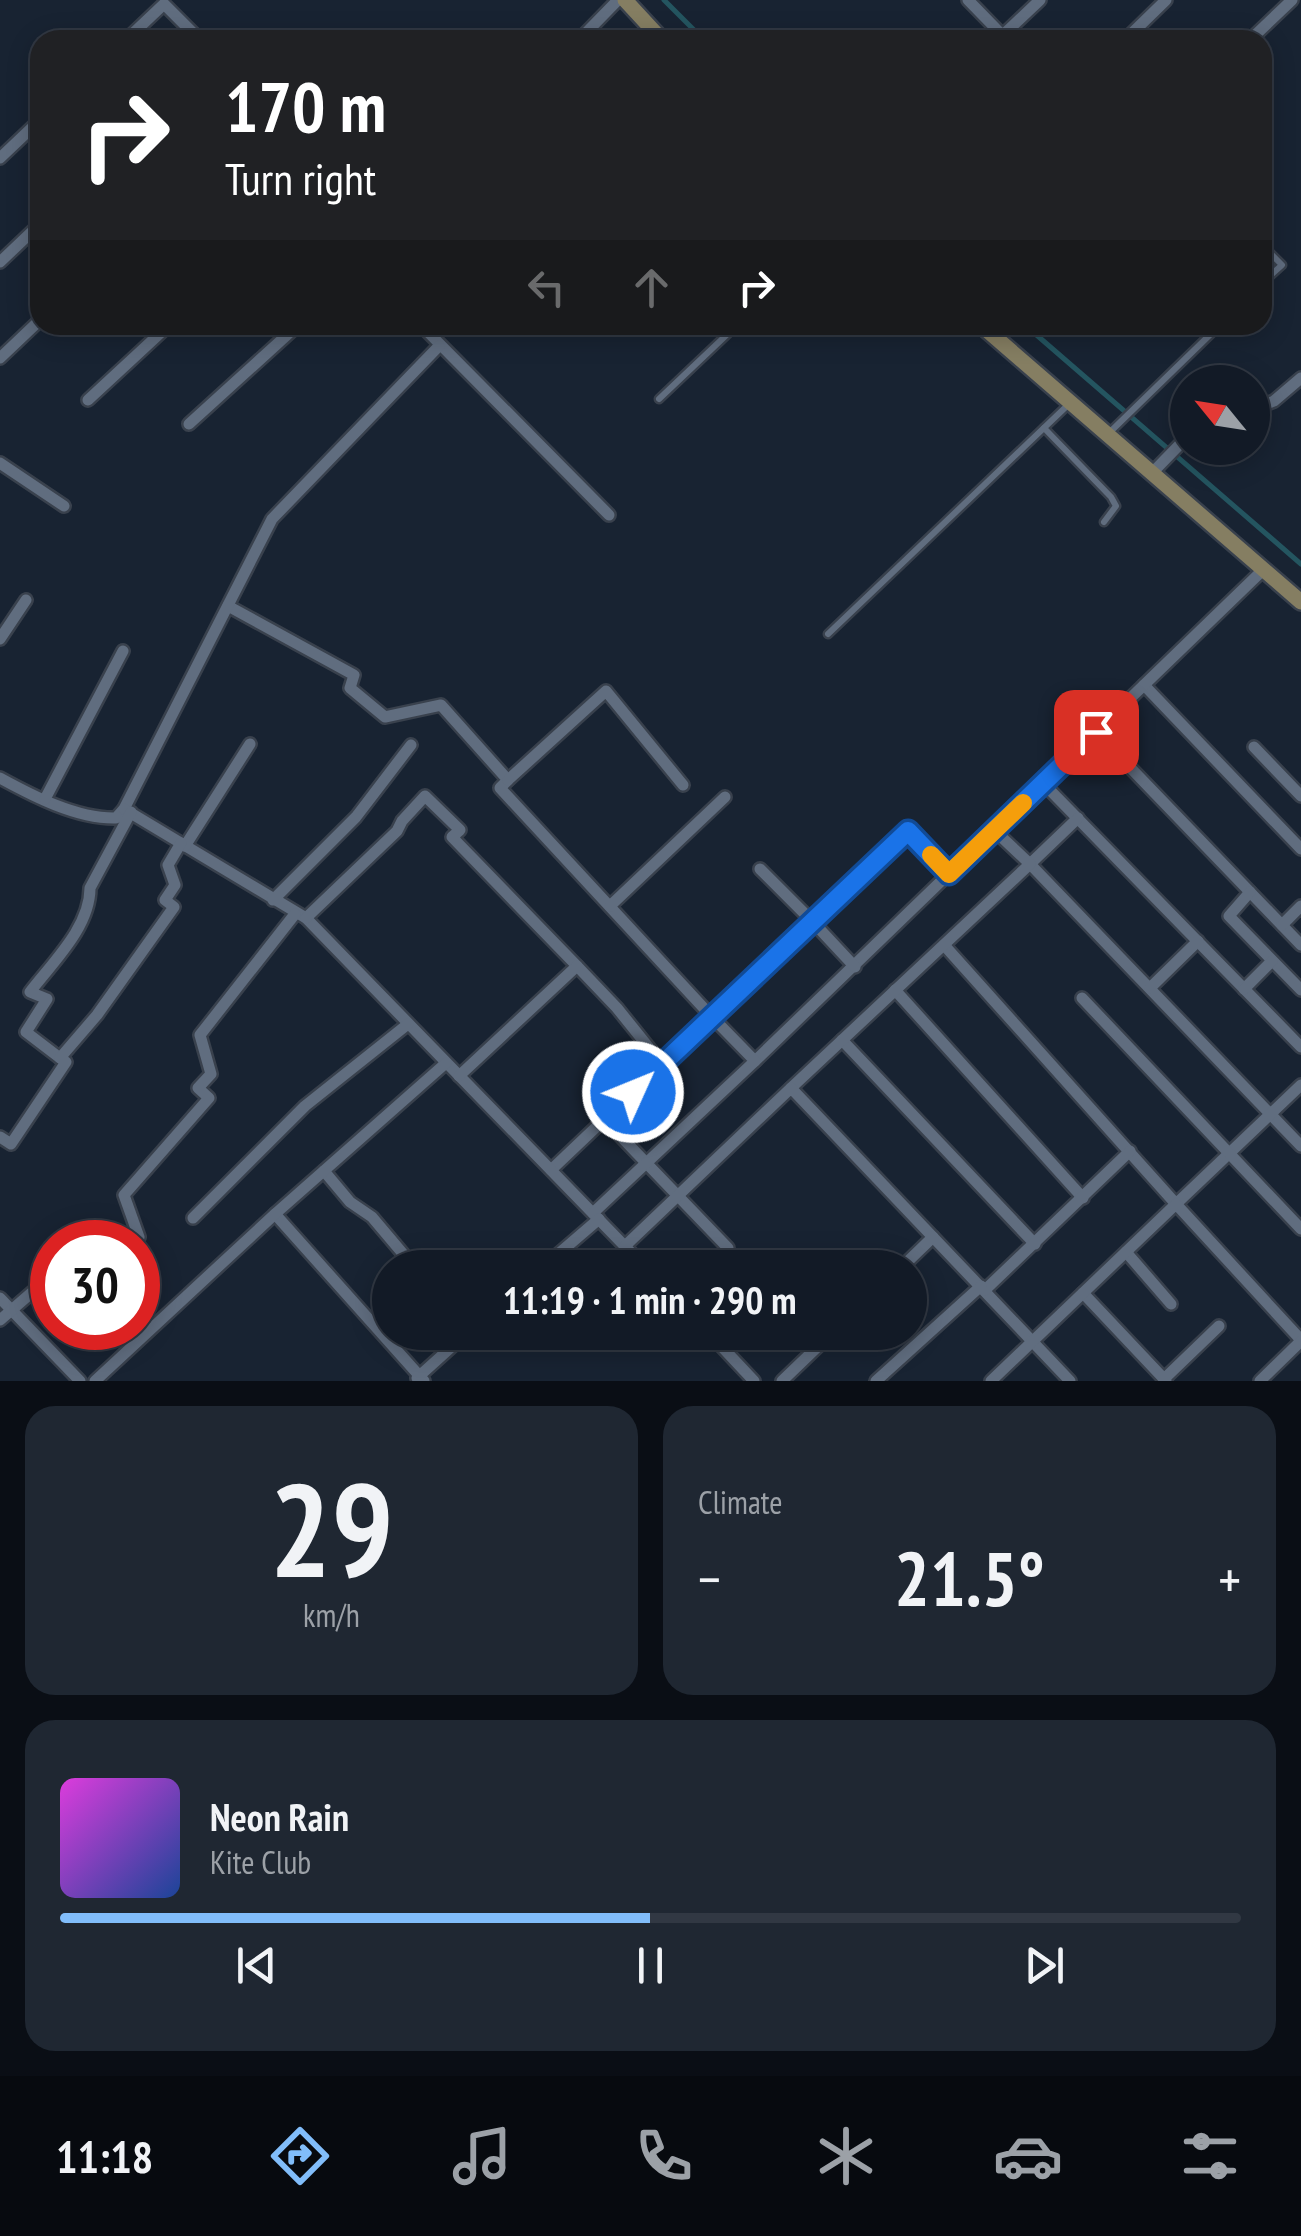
<!DOCTYPE html>
<meta charset="utf-8">
<style>
body{margin:0;font-family:"PT Sans Narrow",sans-serif;background:#1f2732;color:#f1f3f6;height:100vh;display:flex;flex-direction:column;font-size:38px;white-space:nowrap}
*{box-sizing:border-box;margin:0}
p{font-size:32px;color:#9ca1a7}
.icon{flex:none;width:55px;height:55px;fill:none;stroke:currentColor;stroke-width:2;stroke-linecap:round;stroke-linejoin:round}
.map{position:relative;height:1381px;overflow:hidden}
.side{display:flex;flex-direction:column;gap:25px;padding:25px;background:#0a0e15;flex:1}
.side>*{flex:none}
.guide{position:absolute;left:30px;top:30px;width:1242px;height:305px;border-radius:30px;box-shadow:0 5px 25px #0003,0 0 0 2px #313843;background:#202124;color:#fff;overflow:hidden}
.needle{width:65px;rotate:300deg}
.tools{position:absolute;left:1170px;top:365px;display:grid;gap:20px}
.tools a{display:grid;place-items:center;width:100px;height:100px;border-radius:50%;background:#121a26;box-shadow:0 5px 25px #0003,0 0 0 2px #313843;font-size:50px}
.speed{position:absolute;left:30px;top:1220px;display:flex;gap:20px;font-size:50px;font-weight:700;text-align:center}
.speed>*{display:grid;place-content:center;width:130px;height:130px;border-radius:50%;background:#121a26;box-shadow:0 5px 25px #0003,0 0 0 2px #313843;line-height:1}
.speed .limit{border:15px solid #d22;background:#fff;color:#111}
.pin{position:absolute;display:grid;place-items:center;width:85px;height:85px;color:#fff;margin:-42px;border-radius:20px;box-shadow:0 5px 15px #0006}
.me{position:absolute;width:110px;margin:-55px;rotate:46deg;stroke-linejoin:round;filter:drop-shadow(0 0 8px #0008)}
.turn{display:flex;align-items:center;gap:35px;height:210px;padding:0 30px;font-size:45px}
.turn .icon{width:130px;height:130px;stroke-width:2.5}
.turn b{display:block;font-size:70px;line-height:85px}
.lanes{display:flex;align-items:center;height:95px;padding:0 30px;background:#0003;justify-content:center;gap:50px;direction:ltr}
.lanes .off{opacity:.35}
.big{font-size:75px;font-weight:800;line-height:1.1}
.side .card{flex:1;display:flex;flex-direction:column;justify-content:center;gap:15px;min-width:0;padding:0 35px;border-radius:30px;background:#1f2732}
.side .dial{align-items:center;gap:0}
.dial b{font-size:130px;line-height:1}
.song{display:flex;align-items:center;gap:30px}
.cover{width:120px;height:120px;border-radius:15px;background:linear-gradient(135deg,hsl(300 70% 55%),hsl(220 70% 35%))}
.played{height:10px;border-radius:5px;background:linear-gradient(90deg,#81bdfa 50%,#313843 50%)}
.keys{display:flex;justify-content:space-around;direction:ltr}
.heat{display:flex;justify-content:space-between;align-items:center;font-size:55px;direction:ltr}
.side .tiles{flex:1;display:grid;gap:25px;grid-template-columns:1fr 1fr}
.card:last-child{grid-column:span 2}
.trip{position:absolute;left:372px;top:1250px;width:555px;height:100px;border-radius:50px;background:#121a26;box-shadow:0 5px 25px #0003,0 0 0 2px #313843;font-weight:800;line-height:100px;text-align:center}
.menu{display:flex;height:160px;justify-content:space-around;align-items:center;background:#070a0f;color:#9ca1a7}
.menu .icon{width:70px;height:70px}
.menu .active{color:#81bdfa}
.menu b{font-size:45px;color:#f1f3f6}
.map>svg:first-child{display:block}
</style>
<div class="map">
<svg width="1301" height="1381" viewBox="0 0 1301 1381">
<rect width="100%" height="100%" fill="#182332"/>
<g fill="none" stroke-linecap="round" stroke-linejoin="round">
<g stroke="#245560" stroke-width="5">
<polyline points="664,0 704,40"/>
<polyline points="1025,325 1301,564"/>
</g>
<g stroke="#39414d" stroke-width="11">
<g id="lane">
<polyline points="1262,245 1282,265 1262,283"/>
<polyline points="659,399 737,325"/>
<polyline points="1044,428 1111,497 1116,506 1104,522"/>
<polyline points="1109,433 1220,325"/>
<polyline points="828,634 1070,403"/>
</g>
</g>
<g stroke="#39414d" stroke-width="16">
<g id="street">
<polyline points="968,0 1007,40"/>
<polyline points="1003,35 1040,0"/>
<polyline points="126,40 164,4 200,40"/>
<polyline points="579,40 618,0"/>
<polyline points="1125,40 1166,0"/>
<polyline points="1250,40 1292,0"/>
<polyline points="0,158 40,120"/>
<polyline points="0,262 40,224"/>
<polyline points="421,325 609,515"/>
<polyline points="0,358 40,320"/>
<polyline points="88,400 169,325"/>
<polyline points="1252,410 1274,401 1301,378"/>
<polyline points="189,424 298,325"/>
<polyline points="0,463 64,506"/>
<polyline points="1153,472 1188,436"/>
<polyline points="228,606 354,675 350,688 385,717 441,705 508,780 500,788 712,1017 551,1170"/>
<polyline points="0,639 26,600"/>
<polyline points="1144,685 1301,849"/>
<polyline points="1096,732 1301,945"/>
<polyline points="1254,747 1301,796"/>
<path d="M 0,778 C 33,796 77,819 116,818 L 124,809 L 272,519 L 439,346"/>
<polyline points="508,780 606,691 683,785"/>
<polyline points="1043,783 1301,1047"/>
<polyline points="45,799 123,651"/>
<polyline points="124,809 306,918 646,1268"/>
<polyline points="1078,818 1030,864 1301,1146"/>
<polyline points="185,846 250,744"/>
<polyline points="760,869 813,922 908,831 949,874"/>
<polyline points="1250,892 1229,916 1301,990"/>
<polyline points="273,900 356,817 411,745"/>
<polyline points="610,906 725,797"/>
<polyline points="306,918 397,831 402,821 425,796 460,830 452,837 577,966"/>
<polyline points="1282,925 1301,906"/>
<polyline points="944,945 1176,1204 1301,1085"/>
<polyline points="1150,988 1198,941"/>
<polyline points="1244,989 1272,961"/>
<polyline points="895,990 1083,1198"/>
<polyline points="1082,998 1301,1229"/>
<polyline points="842,1040 1035,1244"/>
<path d="M 60,1058 L 26,1032 L 47,999 L 30,992 C 53,962 90,927 90,888 L 131,812"/>
<polyline points="755,1061 1264,569"/>
<polyline points="459,1076 577,966 617,1008 662,1064"/>
<polyline points="791,1088 1030,864 994,830"/>
<polyline points="604,1119 728,1248"/>
<polyline points="0,1137 11,1144 66,1062 60,1058 97,1015 174,907 165,900 175,885 168,865 181,843"/>
<polyline points="324,1171 350,1202 372,1217 415,1268"/>
<polyline points="593,1213 755,1061 712,1017 813,922 855,967"/>
<polyline points="275,1214 424,1381"/>
<polyline points="193,1218 305,1106 408,1024"/>
<polyline points="134,1242 139,1237 124,1195 209,1098 198,1088 211,1074 200,1035 295,914"/>
<polyline points="625,1246 791,1088 1070,1381"/>
<polyline points="1126,1252 1171,1304"/>
<polyline points="542,1268 599,1219"/>
<polyline points="901,1268 933,1237"/>
<polyline points="985,1290 1130,1151"/>
<polyline points="1083,1293 1166,1381"/>
<polyline points="0,1298 80,1381"/>
<polyline points="0,1320 52,1275"/>
<polyline points="708,1332 754,1381"/>
<polyline points="417,1378 468,1332"/>
<polyline points="1164,1379 1219,1326"/>
<polyline points="95,1381 275,1214 446,1063"/>
<polyline points="782,1381 833,1332"/>
<polyline points="876,1381 981,1286"/>
<polyline points="991,1381 1176,1204 1301,1340"/>
<polyline points="1260,1381 1301,1341"/>
</g>
</g>
<g stroke="#39414d" stroke-width="20">
<g id="secondary">
<polyline points="625,0 662,40"/>
<polyline points="981,325 1301,602"/>
</g>
</g>
<use href="#lane" stroke="#606d7f" stroke-width="6"/>
<use href="#street" stroke="#606d7f" stroke-width="11"/>
<use href="#secondary" stroke="#857e62" stroke-width="15"/>
</g>
<g fill="none" stroke-linecap="round" stroke-linejoin="round">
<g stroke="#114b97" stroke-width="25">
<polyline id="route" points="633,1092 908,831 949,874 1096,732"/>
</g>
<use href="#route" stroke="#1a73e8" stroke-width="18"/>
<polyline stroke="#f59e0b" stroke-width="18" points="931,855 949,874 1023,803"/>
</g>
</svg>
<div class="tools">
<a><svg class="needle" viewBox="-14 -14 28 28"><path d="M0-13l5 13h-10z" fill="#e53935"/><path d="M0 13l5-13h-10z" fill="#9ca1a7"/></svg></a>
</div>
<div class="speed"><div class="limit">30</div></div>
<div class="pin" style="left:1096px;top:732px;background:#d93025"><svg class="icon" aria-label="arrive" viewBox="0 0 24 24"><path d="M6 21V4h12l-3 4 3 4H6"/></svg></div>
<svg class="me" style="left:633px;top:1092px" viewBox="-20 -20 40 40"><circle r="17" fill="#1a73e8" stroke="#fff" stroke-width="3"/><path d="M0-11L8 9 0 5-8 9z" fill="#fff"/></svg>
<div class="trip">11:19 · 1 min · 290 m</div>
<div class="guide">
<div class="turn"><svg class="icon" aria-label="right" viewBox="0 0 24 24"><path d="M7 20v-9h11M14 6l5 5-5 5"/></svg><div><b>170 m</b>Turn right</div></div>
<div class="lanes"><svg class="icon off" aria-label="left" viewBox="0 0 24 24"><path d="M17 20v-9H6M10 6l-5 5 5 5"/></svg><svg class="icon off" aria-label="ahead" viewBox="0 0 24 24"><path d="M12 20V5M6 11l6-6 6 6"/></svg><svg class="icon" aria-label="right" viewBox="0 0 24 24"><path d="M7 20v-9h11M14 6l5 5-5 5"/></svg></div>
</div>
</div>
<section class="side">
<div class="tiles">
<div class="card dial"><b>29</b><p>km/h</p></div>
<div class="card"><p>Climate</p>
<div class="heat"><a>−</a><b class="big">21.5°</b><a>+</a></div>
</div>
<div class="card">
<div class="song"><i class="cover"></i><div><b>Neon Rain</b><p>Kite Club</p></div></div>
<div class="played"></div>
<div class="keys"><svg class="icon" aria-label="previous" viewBox="0 0 24 24"><path d="M18 5L8 12l10 7zM5 5v14"/></svg><svg class="icon" aria-label="pause" viewBox="0 0 24 24"><path d="M8 5v14M16 5v14"/></svg><svg class="icon" aria-label="next" viewBox="0 0 24 24"><path d="M6 5l10 7-10 7zM19 5v14"/></svg></div>
</div>
</div>
</section>
<nav class="menu">
<b>11:18</b>
<svg class="icon active" aria-label="directions" viewBox="0 0 24 24"><path d="M12 3l9 9-9 9-9-9zM9 14v-3h6M13 9l2 2-2 2"/></svg>
<svg class="icon" aria-label="music" viewBox="0 0 24 24"><path d="M9 18V5l10-2v13"/><circle cx="6" cy="18" r="3"/><circle cx="16" cy="16" r="3"/></svg>
<svg class="icon" aria-label="phone" viewBox="0 0 24 24"><path d="M5 4h4l2 5-3 2q2 4 5 5l2-3 5 2v4C11 20 4 13 5 4z"/></svg>
<svg class="icon" aria-label="climate" viewBox="0 0 24 24"><path d="M12 3v18M4 7l16 10M4 17L20 7"/></svg>
<svg class="icon" aria-label="car" viewBox="0 0 24 24"><path d="M5 17H2v-5l4-1 3-4h7l3 4 3 1v5h-3M9 17h6M6 11h13"/><circle cx="7" cy="17" r="2"/><circle cx="17" cy="17" r="2"/></svg>
<svg class="icon" aria-label="filters" viewBox="0 0 24 24"><path d="M4 7h16M4 17h16"/><circle cx="9" cy="7" r="2"/><circle cx="15" cy="17" r="2"/></svg>
</nav>
